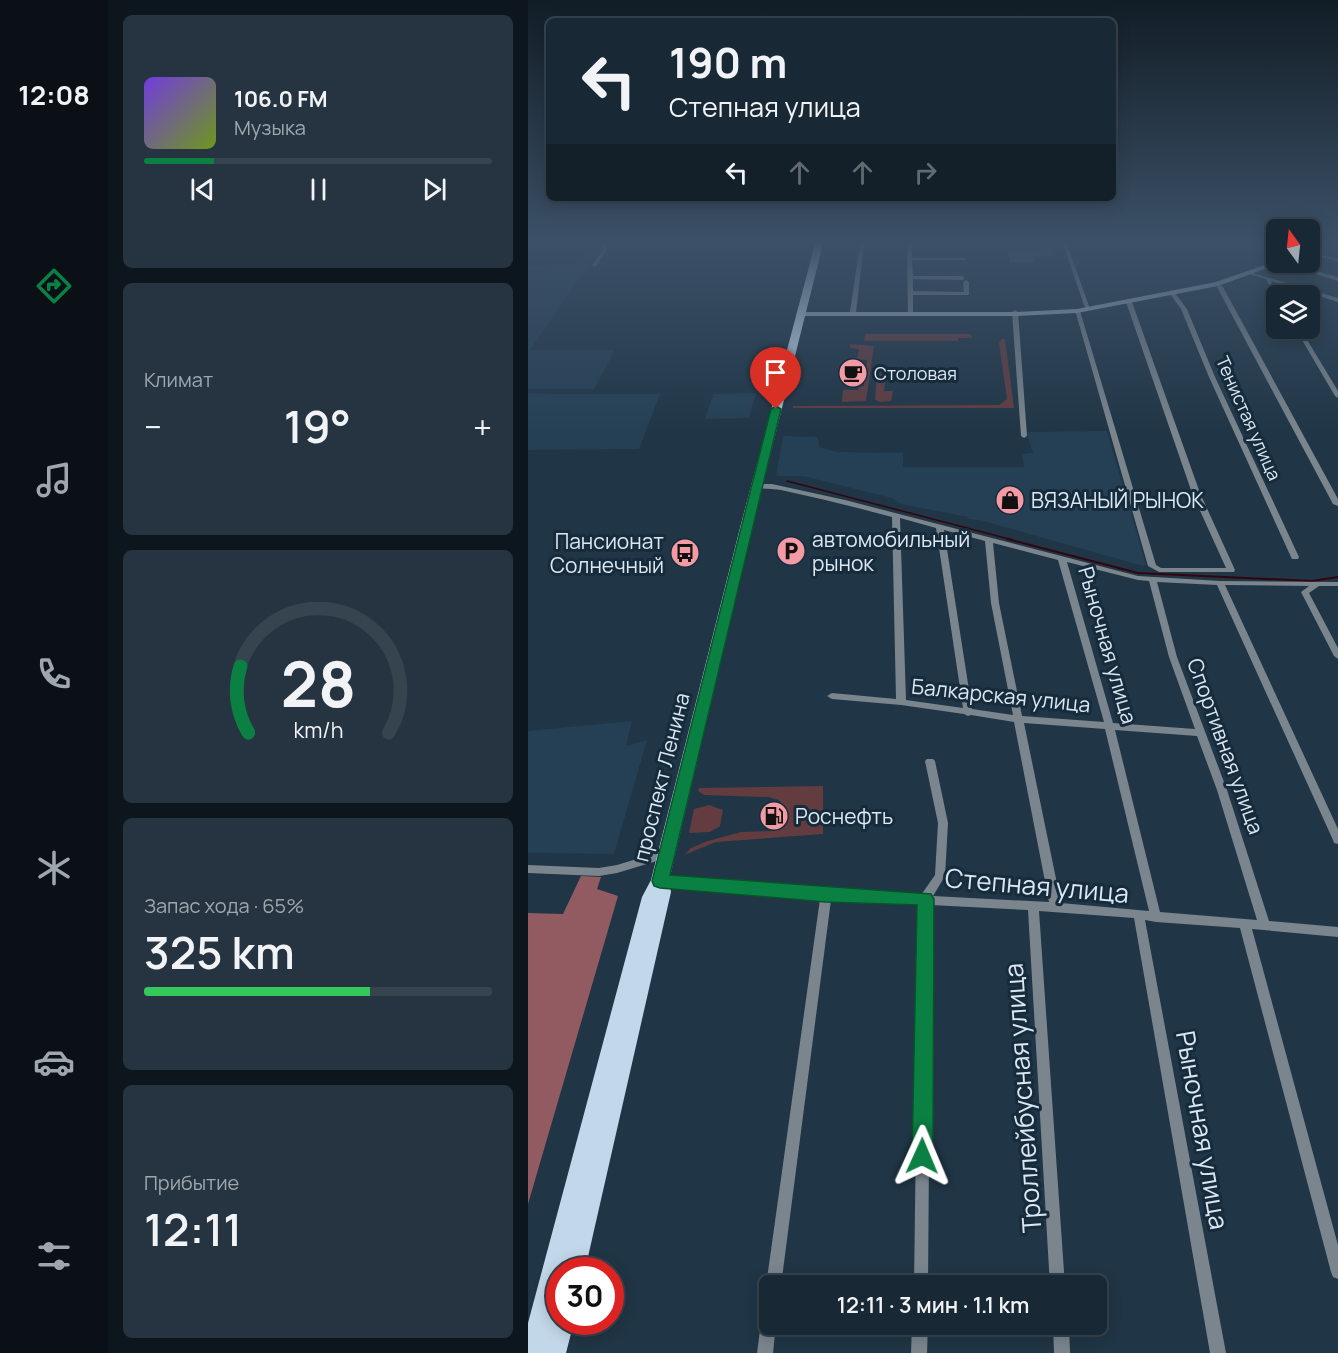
<!DOCTYPE html>
<html lang="ru">
<meta charset="utf-8">
<style>
body{margin:0;font-family:Manrope,sans-serif;background:#253440;color:#f1f3f6;height:100vh;display:flex;flex-direction:column;font-size:22px;white-space:nowrap}
*{box-sizing:border-box;margin:0}
p{font-size:20px;color:#9fa6ac}
.icon{flex:none;width:33px;height:33px;fill:none;stroke:currentColor;stroke-width:2;stroke-linecap:round;stroke-linejoin:round}
.map{position:relative;flex:1;overflow:hidden}
.sheet{display:flex;flex-direction:column;gap:15px;padding:15px;background:#0d161d;width:420px}
.sheet>*{flex:none}
.banner{position:absolute;left:18px;top:18px;width:570px;height:183px;border-radius:9px;box-shadow:0 3px 15px #0003,0 0 0 2px #36444f;background:#182834;color:#f1f3f6;overflow:hidden}
.needle{width:39px;rotate:345deg}
.buttons{position:absolute;left:738px;top:219px;display:grid;gap:12px}
.buttons a{display:grid;place-items:center;width:54px;height:54px;border-radius:9px;background:#182834;box-shadow:0 3px 15px #0003,0 0 0 2px #36444f;font-size:30px}
.speed{position:absolute;left:18px;top:1257px;display:flex;gap:12px;font-size:30px;font-weight:700;text-align:center}
.speed>*{display:grid;place-content:center;width:78px;height:78px;border-radius:50%;background:#182834;box-shadow:0 3px 15px #0003,0 0 0 2px #36444f;line-height:1}
.speed .limit{border:9px solid #d22;background:#fff;color:#111}
.pin{position:absolute;display:grid;place-items:center;width:51px;height:51px;color:#fff;margin:-62px -26px;border-radius:50% 50% 50% 0;rotate:-45deg;box-shadow:0 0 6px #0007}
.pin .icon{rotate:45deg}
.me{position:absolute;width:66px;margin:-33px;rotate:1deg;stroke-linejoin:round;filter:drop-shadow(0 0 4px #0008)}
.turn{display:flex;align-items:center;gap:21px;height:126px;padding:0 24px;font-size:27px}
.turn .icon{width:78px;height:78px;stroke-width:2.5}
.turn b{display:block;font-size:42px;line-height:51px}
.lanes{display:flex;align-items:center;height:57px;padding:0 24px;background:#0003;justify-content:center;gap:30px;direction:ltr}
.lanes .off{opacity:.35}
.big{font-size:45px;font-weight:600;line-height:1.1}
.sheet .widget{flex:1;display:flex;flex-direction:column;justify-content:center;gap:9px;min-width:0;padding:0 21px;border-radius:9px;background:#253440}
.sheet .dial{align-items:center;gap:0}
.dial svg{height:156px;overflow:visible;fill:none;stroke:#36444f;stroke-width:7;stroke-linecap:round;text-anchor:middle}
.dial text{fill:#f1f3f6;stroke:none}
.song{display:flex;align-items:center;gap:18px}
.cover{width:72px;height:72px;border-radius:9px;background:linear-gradient(135deg,hsl(260 70% 55%),hsl(80 70% 35%))}
.played{height:6px;border-radius:3px;background:linear-gradient(90deg,#0b8043 20%,#36444f 20%)}
.keys{display:flex;justify-content:space-around;direction:ltr}
.heat{display:flex;justify-content:space-between;align-items:center;font-size:33px;direction:ltr}
.charge{height:9px;border-radius:4px;background:linear-gradient(90deg,#34c759 65%,#36444f 0)}
.trip{position:absolute;left:231px;top:1275px;width:348px;height:60px;border-radius:9px;background:#182834;box-shadow:0 3px 15px #0003,0 0 0 2px #36444f;font-weight:600;line-height:60px;text-align:center}
main{display:flex;flex:1;min-height:0}
.tab-bar{display:flex;flex-direction:column;width:108px;justify-content:space-around;align-items:center;background:#0a1015;color:#9fa6ac}
.tab-bar .icon{width:42px;height:42px}
.tab-bar .selected{color:#0b8043}
.tab-bar b{font-size:27px;color:#f1f3f6}
.map>svg:first-child{display:block}
</style>
<main>
<nav class="tab-bar">
<b>12:08</b>
<svg class="icon selected" aria-label="directions" viewBox="0 0 24 24"><path d="M12 3l9 9-9 9-9-9zM9 14v-3h6M13 9l2 2-2 2"/></svg>
<svg class="icon" aria-label="music" viewBox="0 0 24 24"><path d="M9 18V5l10-2v13"/><circle cx="6" cy="18" r="3"/><circle cx="16" cy="16" r="3"/></svg>
<svg class="icon" aria-label="phone" viewBox="0 0 24 24"><path d="M5 4h4l2 5-3 2q2 4 5 5l2-3 5 2v4C11 20 4 13 5 4z"/></svg>
<svg class="icon" aria-label="climate" viewBox="0 0 24 24"><path d="M12 3v18M4 7l16 10M4 17L20 7"/></svg>
<svg class="icon" aria-label="car" viewBox="0 0 24 24"><path d="M5 17H2v-5l4-1 3-4h7l3 4 3 1v5h-3M9 17h6M6 11h13"/><circle cx="7" cy="17" r="2"/><circle cx="17" cy="17" r="2"/></svg>
<svg class="icon" aria-label="filters" viewBox="0 0 24 24"><path d="M4 7h16M4 17h16"/><circle cx="9" cy="7" r="2"/><circle cx="15" cy="17" r="2"/></svg>
</nav>
<section class="sheet">
<div class="widget">
<div class="song"><i class="cover"></i><div><b>106.0 FM</b><p>Музыка</p></div></div>
<div class="played"></div>
<div class="keys"><svg class="icon" aria-label="previous" viewBox="0 0 24 24"><path d="M18 5L8 12l10 7zM5 5v14"/></svg><svg class="icon" aria-label="pause" viewBox="0 0 24 24"><path d="M8 5v14M16 5v14"/></svg><svg class="icon" aria-label="next" viewBox="0 0 24 24"><path d="M6 5l10 7-10 7zM19 5v14"/></svg></div>
</div>
<div class="widget"><p>Климат</p>
<div class="heat"><a>−</a><b class="big">19°</b><a>+</a></div>
</div>
<div class="widget dial"><svg viewBox="0 0 100 80">
<path d="M14 69A42 42 0 1 1 86 69"/>
<path d="M14 69A42 42 0 0 1 10 35" stroke="#0b8043"/>
<text x="50" y="56" font-size="32" font-weight="700">28</text>
<text x="50" y="72" font-size="11">km/h</text>
</svg></div>
<div class="widget"><p>Запас хода · 65%</p><b class="big">325 km</b><div class="charge"></div></div>
<div class="widget"><p>Прибытие</p><b class="big">12:11</b></div>
</section>
<div class="map">
<svg width="810" height="1353" viewBox="0 0 810 1353">
<rect width="100%" height="100%" fill="#203545"/>
<g fill="#254055">
<polygon points="59,253 69,253 2,350 87,350 66,389 0,389 0,266 53,263"/>
<polygon points="0,393 27,394 132,394 111,449 0,450"/>
<polygon points="228,393 221,418 177,419 185,394"/>
<polygon points="579,431 618,565 615,566 452,520 439,519 440,517 373,504 364,498 275,476 248,476 255,436 290,437 291,447 309,452 375,453 375,467 496,467 494,454 505,453 498,432"/>
<polygon points="104,721 98,746 119,740 86,854 0,853 0,731"/>
</g>
<g fill="#633c40">
<polygon points="337,334 443,334 444,338 430,338 430,341 336,341"/>
<polygon points="474,339 477,339 486,408 265,408 265,406 471,405 479,399 471,343"/>
<polygon points="322,344 346,346 338,401 314,402 315,390 330,390 331,387 336,386 339,360 320,359 330,357 331,349 322,348"/>
<polygon points="349,374 358,374 356,391 365,391 363,401 352,402 347,400"/>
<polygon points="295,786 295,834 188,842 156,855 163,848 180,841 213,832 246,831 254,824 256,808 251,800 240,797 176,795 170,791 171,788"/>
<polygon points="181,805 195,810 192,826 182,832 161,833 166,809"/>
</g>
<polygon fill="#925b61" points="53,876 73,877 69,889 90,896 0,1204 0,913 35,914"/>
<g fill="none" stroke-linecap="round" stroke-linejoin="round">
<polyline stroke="#33050f" stroke-width="1.5" points="259,481 485,540"/>
<polyline stroke="#33050f" stroke-width="2" points="479,539 610,573 784,581 810,577"/>
</g>
<polygon fill="#445a6b" points="512,244 522,244 525,256 504,256 506,262 482,262 479,249 513,250"/>
<g fill="none" stroke-linecap="round" stroke-linejoin="round">
<g fill="#7b858d" fill-rule="evenodd">
<polygon points="72,244 76,244 79,250 68,266 64,266 64,265 75,250"/>
<polygon points="332,244 336,244 328,312 325,314 322,312"/>
<polygon points="380,244 384,244 384,258 437,258 439,259 437,260 384,260 385,276 434,276 437,278 434,280 385,279 385,291 436,292 435,282 438,280 441,282 441,295 385,295 385,312 380,313 379,259"/>
<polygon points="535,244 539,244 562,309 557,308"/>
<rect x="806" y="244" width="4" height="1"/>
<polygon points="782,252 810,259 810,261 782,254"/>
<polygon points="757,262 810,277 810,281 751,263"/>
<polygon points="718,271 810,298 810,302 743,281 751,296 747,297 738,279 718,273"/>
<polygon points="692,285 695,287 810,499 810,506 805,504 689,287"/>
<polygon points="643,293 647,293 659,309 687,377 771,557 770,559 764,559 763,557 681,377 653,309 642,294"/>
<polygon points="601,300 604,302 672,493 707,570 706,572 631,572 620,566 547,310 552,311 628,565 633,568 698,568 664,493 598,302"/>
<polygon points="487,310 490,312 499,436 496,438 493,436 484,312"/>
<polygon points="767,328 772,328 810,391 810,398 807,396"/>
<path d="M 226,484 L 244,484 L 317,500 L 610,576 L 692,581 L 810,582 L 810,586 L 791,586 L 781,593 L 810,648 L 810,659 L 806,656 L 773,592 L 781,586 L 697,585 L 810,829 L 810,844 L 806,843 L 805,840 L 689,585 L 629,582 L 649,657 L 699,790 L 741,921 L 810,927 L 810,937 L 724,929 L 810,1245 L 810,1279 L 805,1277 L 803,1272 L 712,928 L 628,922 L 617,920 L 698,1353 L 682,1353 L 606,918 L 511,911 L 537,1286 L 522,1286 L 500,910 L 403,905 L 400,1286 L 386,1286 L 391,904 L 303,900 L 253,1286 L 242,1286 L 242,1292 L 240,1291 L 238,1286 L 292,899 L 132,885 L 128,884 L 126,881 L 128,878 L 132,877 L 298,891 L 393,895 L 407,875 L 410,823 L 397,761 L 399,759 L 405,759 L 407,761 L 420,823 L 417,876 L 405,896 L 521,902 L 486,722 L 443,715 L 440,716 L 436,714 L 373,705 L 304,699 L 299,696 L 304,693 L 368,699 L 364,517 C 327,507 290,498 253,490 C 244,488 233,490 225,486 ZM 372,518 L 408,528 L 435,708 L 378,700 ZM 416,530 L 457,541 L 463,603 L 485,715 L 444,709 ZM 465,543 L 530,560 L 576,722 L 494,716 L 471,603 ZM 539,562 L 610,580 L 621,581 L 641,657 L 667,729 L 585,723 ZM 496,723 L 577,729 L 621,911 L 533,903 ZM 587,730 L 669,736 L 689,790 L 729,920 L 632,912 Z"/>
<polygon points="138,850 142,851 143,854 142,857 89,873 71,876 0,873 0,865 71,868 89,865"/>
<polygon points="242,1308 242,1324 248,1324 245,1353 229,1353 234,1315 237,1310"/>
<polygon points="384,1324 400,1324 399,1353 383,1353"/>
<polygon points="525,1324 541,1324 542,1353 526,1353"/>
</g>
<g fill="#a3b3c1" fill-rule="evenodd">
<polygon points="793,244 800,244 782,253 782,249"/>
<polygon points="748,261 756,262 690,286 549,313 487,316 272,316 268,314 272,312 487,312 549,309 688,282"/>
</g>
<polygon fill="#c2d7e9" fill-rule="evenodd" points="287,244 295,244 225,524 141,881 143,892 57,1270 32,1270 32,1299 29,1311 32,1310 32,1322 46,1322 38,1353 0,1353 0,1323 114,897 123,880 213,524"/>
</g>
<linearGradient id="sky" x2="0" y2="1"><stop stop-color="#121d26"/><stop offset="0.56" stop-color="#3c5168"/><stop offset="1" stop-color="#3c5168" stop-opacity="0"/></linearGradient>
<rect width="810" height="433" fill="url(#sky)"/>
<polygon fill="#0b8043" stroke="#07532c" stroke-width="1.5" points="248,406 253,409 142,875 403,894 406,899 405,1156 402,1164 394,1167 387,1164 384,1156 389,905 298,902 132,888 126,886 124,881 243,409"/>
<defs>
<g id="cafe-disc" transform="scale(1.5)"><circle r="9.5" fill="#f49aa4" stroke="#162b3b"/><path d="M-5.5-4.5H6V0H3Q3 3.5 0 3.5H-2.5Q-5.5 3.5-5.5 0ZM3-3.2v2h1.7v-2ZM-6 4.5H4V6H-6Z" fill="#111"/></g>
<g id="shop-disc" transform="scale(1.5)"><circle r="9.5" fill="#f49aa4" stroke="#162b3b"/><path d="M-5-2.5h2.3a2.7 3.5 0 0 1 5.4 0H5L5.5 6h-11ZM-1.5-2.5h3a1.5 2.3 0 0 0-3 0Z" fill="#111"/></g>
<g id="parking-disc" transform="scale(1.5)"><circle r="9.5" fill="#f49aa4" stroke="#162b3b"/><path d="M-3.5-5.5H1a3.5 3.5 0 0 1 0 7H-1V5.5H-3.5ZM-1-3.4V-.6H.8a1.4 1.4 0 0 0 0-2.8Z" fill="#111"/></g>
<g id="bus-disc" transform="scale(1.5)"><circle r="9.5" fill="#f49aa4" stroke="#162b3b"/><path d="M-5-6H5V4H4V6H2V4H-2V6H-4V4H-5ZM-3.5-4V0h7V-4ZM-3.5 1.2v1.5H-2V1.2ZM2 1.2v1.5H3.5V1.2Z" fill="#111"/></g>
<g id="fuel-disc" transform="scale(1.5)"><circle r="9.5" fill="#f49aa4" stroke="#162b3b"/><path d="M-5.5-6h7V0h2V4h1.3V-2.5L3-4.5l.8-.8L6-3V5H2.5V1h-1V6h-7ZM-4.2-4.7v3.2H.2V-4.7Z" fill="#111"/></g>
</defs>
<g fill-rule="evenodd">
<use href="#cafe-disc" x="325" y="373"/>
<use href="#shop-disc" x="482" y="500"/>
<use href="#parking-disc" x="263" y="551"/>
<use href="#bus-disc" x="157" y="553"/>
<use href="#fuel-disc" x="246" y="816"/>
</g>
<g text-anchor="middle" dominant-baseline="central" stroke-width="6" stroke-linejoin="round" paint-order="stroke">
<g font-size="18" fill="#dbe7f2" stroke="#162b3b" text-anchor="start">
<text x="346" y="373">Столовая</text>
</g>
<g font-size="18" fill="#dbe7f2" stroke="#162b3b">
<text transform="translate(721 418) rotate(66)">Тенистая улица</text>
</g>
<g font-size="21" fill="#dbe7f2" stroke="#162b3b" text-anchor="start">
<text x="503" y="500">ВЯЗАНЫЙ РЫНОК</text>
<text x="284" y="539">автомобильный<tspan x="284" dy="24">рынок</tspan></text>
<text x="136" y="541" text-anchor="end">Пансионат<tspan x="136" dy="24">Солнечный</tspan></text>
<text x="267" y="816">Роснефть</text>
</g>
<g font-size="21" fill="#dbe7f2" stroke="#162b3b">
<text transform="translate(580 645) rotate(74)">Рыночная улица</text>
<text transform="translate(473 695) rotate(6)">Балкарская улица</text>
<text transform="translate(698 746) rotate(70)">Спортивная улица</text>
<text transform="translate(133 777) rotate(-76)">проспект Ленина</text>
</g>
<g font-size="26" fill="#dbe7f2" stroke="#162b3b">
<text transform="translate(509 885) rotate(5)">Степная улица</text>
<text transform="translate(494 1098) rotate(-94)">Троллейбусная улица</text>
<text transform="translate(675 1130) rotate(80)">Рыночная улица</text>
</g>
</g>
</svg>
<div class="buttons">
<a><svg class="needle" viewBox="-14 -14 28 28"><path d="M0-13l5 13h-10z" fill="#e53935"/><path d="M0 13l5-13h-10z" fill="#9fa6ac"/></svg></a>
<a><svg class="icon" aria-label="layers" viewBox="0 0 24 24"><path d="M12 4l9 5-9 5-9-5zM3 14l9 5 9-5"/></svg></a>
</div>
<div class="speed"><div class="limit">30</div></div>
<div class="pin" style="left:248px;top:409px;background:#d93025"><svg class="icon" aria-label="arrive" viewBox="0 0 24 24"><path d="M6 21V4h12l-3 4 3 4H6"/></svg></div>
<svg class="me" style="left:394px;top:1156px" viewBox="-20 -20 40 40"><path d="M0-17L14 15 0 8-14 15z" fill="#0b8043" stroke="#fff" stroke-width="4"/></svg>
<div class="trip">12:11 · 3 мин · 1.1 km</div>
<div class="banner">
<div class="turn"><svg class="icon" aria-label="left" viewBox="0 0 24 24"><path d="M17 20v-9H6M10 6l-5 5 5 5"/></svg><div><b>190 m</b>Степная улица</div></div>
<div class="lanes"><svg class="icon" aria-label="left" viewBox="0 0 24 24"><path d="M17 20v-9H6M10 6l-5 5 5 5"/></svg><svg class="icon off" aria-label="ahead" viewBox="0 0 24 24"><path d="M12 20V5M6 11l6-6 6 6"/></svg><svg class="icon off" aria-label="ahead" viewBox="0 0 24 24"><path d="M12 20V5M6 11l6-6 6 6"/></svg><svg class="icon off" aria-label="right" viewBox="0 0 24 24"><path d="M7 20v-9h11M14 6l5 5-5 5"/></svg></div>
</div>
</div>
</main>
